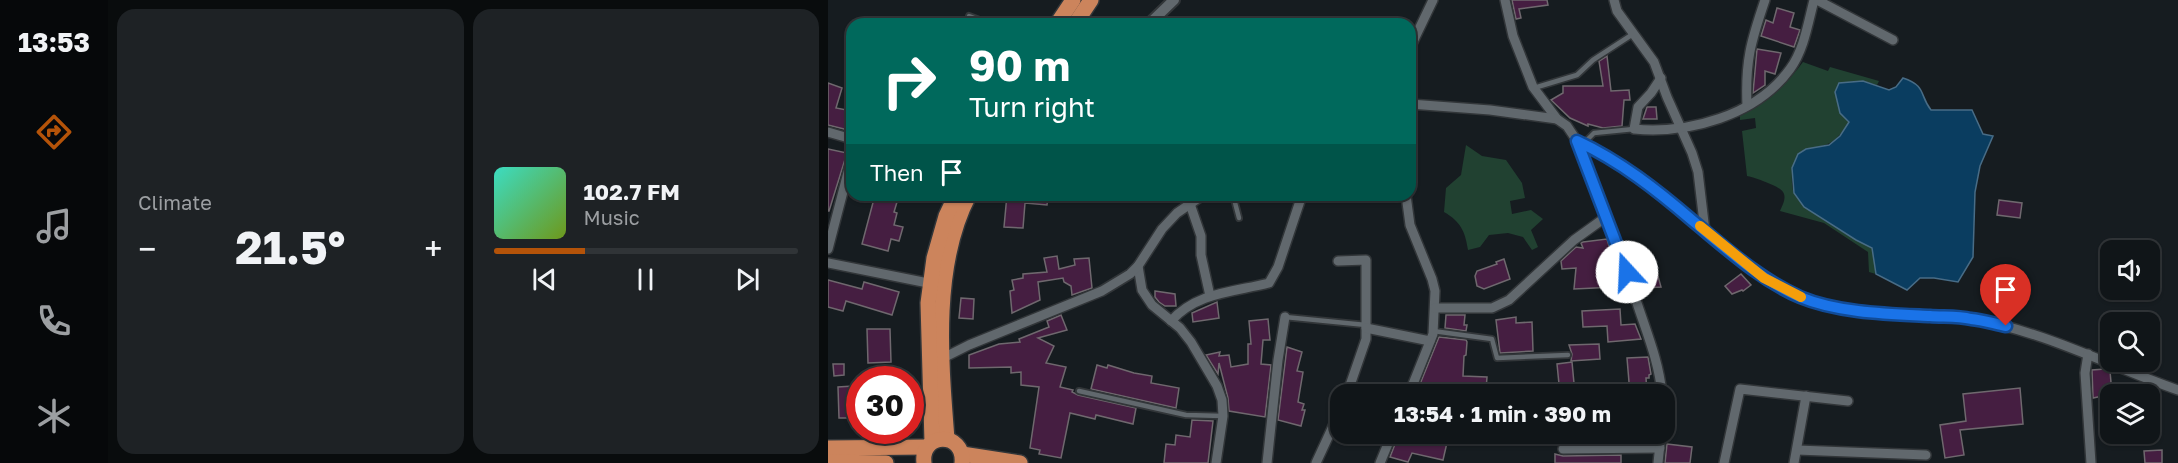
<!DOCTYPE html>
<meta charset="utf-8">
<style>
body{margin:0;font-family:"Golos Text",sans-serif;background:#1e2225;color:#f1f3f6;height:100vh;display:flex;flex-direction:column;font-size:22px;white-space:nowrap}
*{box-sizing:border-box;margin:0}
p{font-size:20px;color:#9c9fa2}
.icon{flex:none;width:33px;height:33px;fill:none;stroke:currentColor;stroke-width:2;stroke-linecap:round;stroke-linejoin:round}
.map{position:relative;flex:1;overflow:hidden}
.drawer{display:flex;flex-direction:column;gap:9px;padding:9px;background:#090c0d;width:720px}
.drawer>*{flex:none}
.guide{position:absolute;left:18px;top:18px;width:570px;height:183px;border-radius:18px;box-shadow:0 2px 4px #0004,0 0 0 2px #303437;background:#00695c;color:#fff;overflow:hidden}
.buttons{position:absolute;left:1272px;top:240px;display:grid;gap:12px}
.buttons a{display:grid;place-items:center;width:60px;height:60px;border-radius:12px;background:#101518;box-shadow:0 2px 4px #0004,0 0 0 2px #303437;font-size:30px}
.speed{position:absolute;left:18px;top:366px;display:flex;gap:12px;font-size:30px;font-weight:700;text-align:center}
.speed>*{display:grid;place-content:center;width:78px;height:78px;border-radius:50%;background:#101518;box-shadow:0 2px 4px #0004,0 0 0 2px #303437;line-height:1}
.speed .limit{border:9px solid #d22;background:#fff;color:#111}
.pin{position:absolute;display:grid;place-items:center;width:51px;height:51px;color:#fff;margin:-62px -26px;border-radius:50% 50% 50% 0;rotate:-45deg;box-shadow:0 0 6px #0007}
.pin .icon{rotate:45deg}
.me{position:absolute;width:66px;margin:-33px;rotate:340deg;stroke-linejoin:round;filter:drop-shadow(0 0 4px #0008)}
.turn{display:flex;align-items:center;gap:21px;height:126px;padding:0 24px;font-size:27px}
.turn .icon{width:78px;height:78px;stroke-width:2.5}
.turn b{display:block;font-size:42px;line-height:51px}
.then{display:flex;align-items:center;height:57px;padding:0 24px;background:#0003;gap:12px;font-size:22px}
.big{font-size:45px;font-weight:700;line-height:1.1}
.drawer .card{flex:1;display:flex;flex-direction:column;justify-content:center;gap:9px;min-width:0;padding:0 21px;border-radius:18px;background:#1e2225}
.song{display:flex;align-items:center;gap:18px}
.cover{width:72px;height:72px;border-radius:9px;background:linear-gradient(135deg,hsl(170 70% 55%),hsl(80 70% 35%))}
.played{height:6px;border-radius:3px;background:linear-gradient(90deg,#b45309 30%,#303437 30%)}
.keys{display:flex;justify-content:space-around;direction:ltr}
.heat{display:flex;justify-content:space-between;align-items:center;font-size:33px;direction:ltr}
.drawer .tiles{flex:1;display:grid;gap:9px;grid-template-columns:repeat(2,1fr)}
.trip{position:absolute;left:502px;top:384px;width:345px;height:60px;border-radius:18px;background:#101518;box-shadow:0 2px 4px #0004,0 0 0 2px #303437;font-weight:700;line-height:60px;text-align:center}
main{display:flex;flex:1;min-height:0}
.tabs{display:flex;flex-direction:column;width:108px;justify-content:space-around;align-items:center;background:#06080a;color:#9c9fa2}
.tabs .icon{width:42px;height:42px}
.tabs .current{color:#b45309}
.tabs b{font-size:27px;color:#f1f3f6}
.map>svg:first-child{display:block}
</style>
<main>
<nav class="tabs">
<b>13:53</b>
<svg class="icon current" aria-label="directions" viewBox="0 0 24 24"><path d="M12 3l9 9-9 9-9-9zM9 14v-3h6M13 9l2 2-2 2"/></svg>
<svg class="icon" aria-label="music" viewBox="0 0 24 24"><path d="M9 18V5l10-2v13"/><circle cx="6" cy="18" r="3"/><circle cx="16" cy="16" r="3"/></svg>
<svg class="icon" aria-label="phone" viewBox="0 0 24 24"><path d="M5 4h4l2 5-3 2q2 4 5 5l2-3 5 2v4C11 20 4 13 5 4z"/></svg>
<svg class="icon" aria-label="climate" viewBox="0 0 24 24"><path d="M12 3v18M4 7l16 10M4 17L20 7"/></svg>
</nav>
<section class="drawer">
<div class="tiles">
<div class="card"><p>Climate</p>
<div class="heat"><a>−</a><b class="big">21.5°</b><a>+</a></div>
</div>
<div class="card">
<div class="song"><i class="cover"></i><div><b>102.7 FM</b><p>Music</p></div></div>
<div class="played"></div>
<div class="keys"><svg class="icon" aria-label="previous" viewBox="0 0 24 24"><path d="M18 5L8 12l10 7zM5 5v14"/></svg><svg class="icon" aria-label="pause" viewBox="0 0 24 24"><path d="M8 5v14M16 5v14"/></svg><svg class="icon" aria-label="next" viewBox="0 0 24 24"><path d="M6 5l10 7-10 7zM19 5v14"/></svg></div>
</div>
</div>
</section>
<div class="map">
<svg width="1350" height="463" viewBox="0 0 1350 463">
<rect width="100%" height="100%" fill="#161c20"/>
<g fill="#214131">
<path d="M 975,62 L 1000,71 L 1002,67 L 1051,81 L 1049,85 L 1035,81 L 1011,104 L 1012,113 L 1021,122 C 1007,143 1003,145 978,149 L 964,168 C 964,176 963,186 966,193 C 972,209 1027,240 1044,248 L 1048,274 L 1041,272 L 1040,252 L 996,223 L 952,211 C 954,206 959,198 955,192 C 952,186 925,177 919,176 L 914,131 L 928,128 L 927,118 L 912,120 L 912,116 C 938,103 958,85 975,62 Z"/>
<path d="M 638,145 L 654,156 L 678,160 L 694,183 L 697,198 L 682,201 L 684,214 L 703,210 L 715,219 L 703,230 L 710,247 L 704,250 L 695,237 L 680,233 L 661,235 L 652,247 L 640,250 C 637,231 633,222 616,212 L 618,188 L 633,175 Z"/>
</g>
<path fill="#0a3d60" stroke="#486c86" stroke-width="1.5" d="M 1075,78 C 1099,86 1091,95 1103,110 L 1144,110 L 1155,134 L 1165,136 L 1152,166 L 1147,192 L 1145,257 L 1130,282 L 1106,278 L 1092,278 L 1079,290 L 1048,274 L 1044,248 L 1028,240 L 976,207 L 966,193 L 964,168 L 970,154 L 978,149 L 1001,145 L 1012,136 L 1021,122 L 1012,113 L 1007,92 L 1011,83 L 1035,81 L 1061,90 L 1068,87 Z"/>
<g fill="#451e41" stroke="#6f686e" stroke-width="1.5">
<polygon points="684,0 719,0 720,5 691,9 693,18 688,19"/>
<polygon points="949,8 966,13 962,27 972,30 966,47 933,36 938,20 945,23"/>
<polygon points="929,49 953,53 947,74 937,71 937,85 925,93"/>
<polygon points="779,56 783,91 801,90 802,100 796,100 794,126 775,128 760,124 760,126 742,118 723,100 735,93 735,86 775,86 771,61"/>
<polygon points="0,83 14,88 8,108 24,111 24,131 0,125"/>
<polygon points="819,107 828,107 829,119 815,119"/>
<polygon points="0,149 19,153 1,211 0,211"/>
<polygon points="47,195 68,195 66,200 69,202 66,212 69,213 66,225 75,227 71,241 63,239 60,251 34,244"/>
<polygon points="179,195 220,196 219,205 197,203 195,228 176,227"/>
<polygon points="1171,200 1194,203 1192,218 1169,215"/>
<polygon points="779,239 787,267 788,287 746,289 748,268 734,269 733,261 748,247 755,248 753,243 755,242"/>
<polygon points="229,256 231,269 247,265 246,259 261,258 264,288 244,295 243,286 236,282 235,278 210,282 212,300 184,313 182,291 186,290 184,280 195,278 195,274 219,272 216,258"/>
<polygon points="676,259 682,279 656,289 649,286 647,276 649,271 669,264 668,262"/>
<polygon points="828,269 833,287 815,288 810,272"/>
<polygon points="913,274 923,285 915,291 914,290 904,294 897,286"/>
<polygon points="0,280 34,289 36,282 71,292 64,315 18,301 15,311 0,307"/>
<polygon points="327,291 347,294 348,306 337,306 331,302 327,297"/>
<polygon points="133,298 146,299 145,319 131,318"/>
<polygon points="389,302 391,318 365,322 364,313"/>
<polygon points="792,309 793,325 807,324 813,339 780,342 779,326 755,327 754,311"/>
<polygon points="233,315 239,330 210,338 226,346 218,363 238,367 232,387 245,390 244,392 250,395 308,408 305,424 268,415 267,419 242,413 233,458 211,454 212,450 202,448 211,387 193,385 193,372 183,373 183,367 141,368 141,355 171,344 192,342 191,339 221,327 219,321"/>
<polygon points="618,315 637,315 636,325 639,325 638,331 617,328"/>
<polygon points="688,317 688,323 704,322 705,351 672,353 668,320"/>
<polygon points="440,319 442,340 435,340 433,364 443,365 437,417 401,411 400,398 391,363 390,374 378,355 392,352 391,356 401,355 403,367 420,364 420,344 423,344 421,321"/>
<polygon points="39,329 62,329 63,362 40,363"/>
<polygon points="611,337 638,340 639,342 638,355 636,356 635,376 659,377 658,390 633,390 633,388 609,385 608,394 588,394"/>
<polygon points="771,344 772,359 743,361 744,354 741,345"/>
<polygon points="459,347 474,352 469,371 475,372 470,402 476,404 474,410 477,410 473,426 450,420"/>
<polygon points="820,357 823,374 821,375 821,378 818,378 819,394 802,394 799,358"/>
<polygon points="744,362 747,394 688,394 688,389 731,384 729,364"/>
<polygon points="5,364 16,364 16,375 6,376"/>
<polygon points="269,365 279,368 280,365 306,373 324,376 323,383 351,388 348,408 263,389"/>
<polygon points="1277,369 1282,371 1284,394 1265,398 1264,370"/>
<polygon points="25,386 26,418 11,418 10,387"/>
<polygon points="1192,388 1195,424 1132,430 1136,455 1117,458 1112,425 1138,421 1135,394"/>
<polygon points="364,420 385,421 380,463 336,463 338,444 347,445 348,435 362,437"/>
<polygon points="571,434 621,434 615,460 584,453 580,462 562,457"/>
<polygon points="737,434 751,434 752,442 738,442"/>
<polygon points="839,444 864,447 862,463 837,463"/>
<polygon points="1334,450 1334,463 1317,463 1316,451"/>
<polygon points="727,454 735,456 793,455 793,463 727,463"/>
</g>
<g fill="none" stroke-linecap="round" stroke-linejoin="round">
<g stroke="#323639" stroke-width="8">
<g id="service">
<polyline points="141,16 162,24"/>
<polyline points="706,88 749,75 765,60 805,34"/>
<polyline points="756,143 766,133 806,129"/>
<polyline points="405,195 411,218"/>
<polyline points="457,317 538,325"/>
<polyline points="605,331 664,339 669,358 740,355"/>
<polyline points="251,391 358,415 395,416"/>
</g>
</g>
<g stroke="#323639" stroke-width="12">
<g id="minor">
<path d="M 677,0 L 685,36 L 705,87 L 729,119 L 739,126 L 749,141 C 770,196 792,250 810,306 C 820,336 831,363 834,394"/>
<polyline points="786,0 789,11 826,62 839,97 864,153 870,172 877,231"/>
<polyline points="989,0 1065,40"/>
<polyline points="582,48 605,0"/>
<path d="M 833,78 L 823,93 L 810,107 L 806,129 C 860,134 928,116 962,69 C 976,50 980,23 986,0"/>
<polyline points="582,104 662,110 729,119"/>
<path d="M 919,106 C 917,61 923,41 937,0"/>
<polyline points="0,132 24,139"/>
<path d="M 749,141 C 792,161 829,190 865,221 C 899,249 932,279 973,297 C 1012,314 1061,314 1103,316 C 1116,317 1130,316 1144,319 C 1216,331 1281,366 1350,390"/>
<polyline points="578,195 582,225 604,279 607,291 605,334 581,394"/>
<polyline points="362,204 373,236 373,255 382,296"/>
<polyline points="0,249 24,157"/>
<polyline points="510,261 538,260 538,339 519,394"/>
<polyline points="0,263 105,284"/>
<polyline points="310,266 314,290 324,305 352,328 363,342 389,386 394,400 395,416 388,463"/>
<polyline points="607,308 664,308 681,300 746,240 778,217"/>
<path d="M 343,321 C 369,292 406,292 441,283 L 450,267 L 474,195"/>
<polyline points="538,328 602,341"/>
<polyline points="1260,354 1257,373 1263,463"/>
<polyline points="115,358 141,345 274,291 302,274 310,266 334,229 349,213 375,195"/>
<polyline points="735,449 832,448"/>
<polyline points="969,450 1098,455"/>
<polyline points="439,463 450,360 457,317"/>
<polyline points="488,463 513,409"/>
<polyline points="552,463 564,434"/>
<polyline points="830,463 833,434"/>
<polyline points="896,463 912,389 1020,401"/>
<polyline points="966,463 978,396"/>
</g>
</g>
<g stroke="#323639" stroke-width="14">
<polyline id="tertiary" points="321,24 346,0"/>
</g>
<g stroke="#323639" stroke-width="18">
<g id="trunk">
<polyline points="229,24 245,0"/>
<polyline points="247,24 263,0"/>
<path d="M 119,439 C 113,362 104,266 141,195"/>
<polyline points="104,442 100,303 106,258 118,216 128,195"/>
<polyline points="0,448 99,447"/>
<polyline points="134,454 192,463"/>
<polyline points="0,462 58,463"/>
<path d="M 96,463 C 92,432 137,431 134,463"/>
</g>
</g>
<use href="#service" stroke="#61686d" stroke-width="4.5"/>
<use href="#minor" stroke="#61686d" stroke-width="9"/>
<use href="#tertiary" stroke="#61686d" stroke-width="10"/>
<use href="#trunk" stroke="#cc845c" stroke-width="15"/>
</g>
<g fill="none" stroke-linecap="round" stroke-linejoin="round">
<g stroke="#114b97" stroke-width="15">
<path id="route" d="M 799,272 L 749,141 C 792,161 829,190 865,221 C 899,249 931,279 972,297 C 1010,313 1061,314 1102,316 C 1115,317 1130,316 1143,319 C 1155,320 1167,324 1178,326"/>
</g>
<use href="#route" stroke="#1a73e8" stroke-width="10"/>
<polyline stroke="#f59e0b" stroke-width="10" points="872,226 936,278 973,297"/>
</g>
</svg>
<div class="buttons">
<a><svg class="icon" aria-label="sound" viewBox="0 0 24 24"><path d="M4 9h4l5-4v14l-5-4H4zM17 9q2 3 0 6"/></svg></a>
<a><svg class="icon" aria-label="search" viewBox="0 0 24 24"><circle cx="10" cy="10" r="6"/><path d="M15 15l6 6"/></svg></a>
<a><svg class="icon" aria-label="layers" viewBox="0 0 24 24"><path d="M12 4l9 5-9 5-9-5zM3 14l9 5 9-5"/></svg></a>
</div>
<div class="speed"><div class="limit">30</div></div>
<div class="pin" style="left:1178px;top:326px;background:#d93025"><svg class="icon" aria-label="arrive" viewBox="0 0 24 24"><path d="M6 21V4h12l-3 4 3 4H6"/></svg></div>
<svg class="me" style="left:799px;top:272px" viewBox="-20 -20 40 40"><circle r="19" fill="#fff"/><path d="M0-13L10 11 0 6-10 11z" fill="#1a73e8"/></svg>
<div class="trip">13:54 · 1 min · 390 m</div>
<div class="guide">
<div class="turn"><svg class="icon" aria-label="right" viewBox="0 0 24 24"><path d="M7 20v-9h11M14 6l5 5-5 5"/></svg><div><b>90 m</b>Turn right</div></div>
<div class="then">Then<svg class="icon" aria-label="arrive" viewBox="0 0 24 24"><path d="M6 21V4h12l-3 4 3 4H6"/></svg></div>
</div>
</div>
</main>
